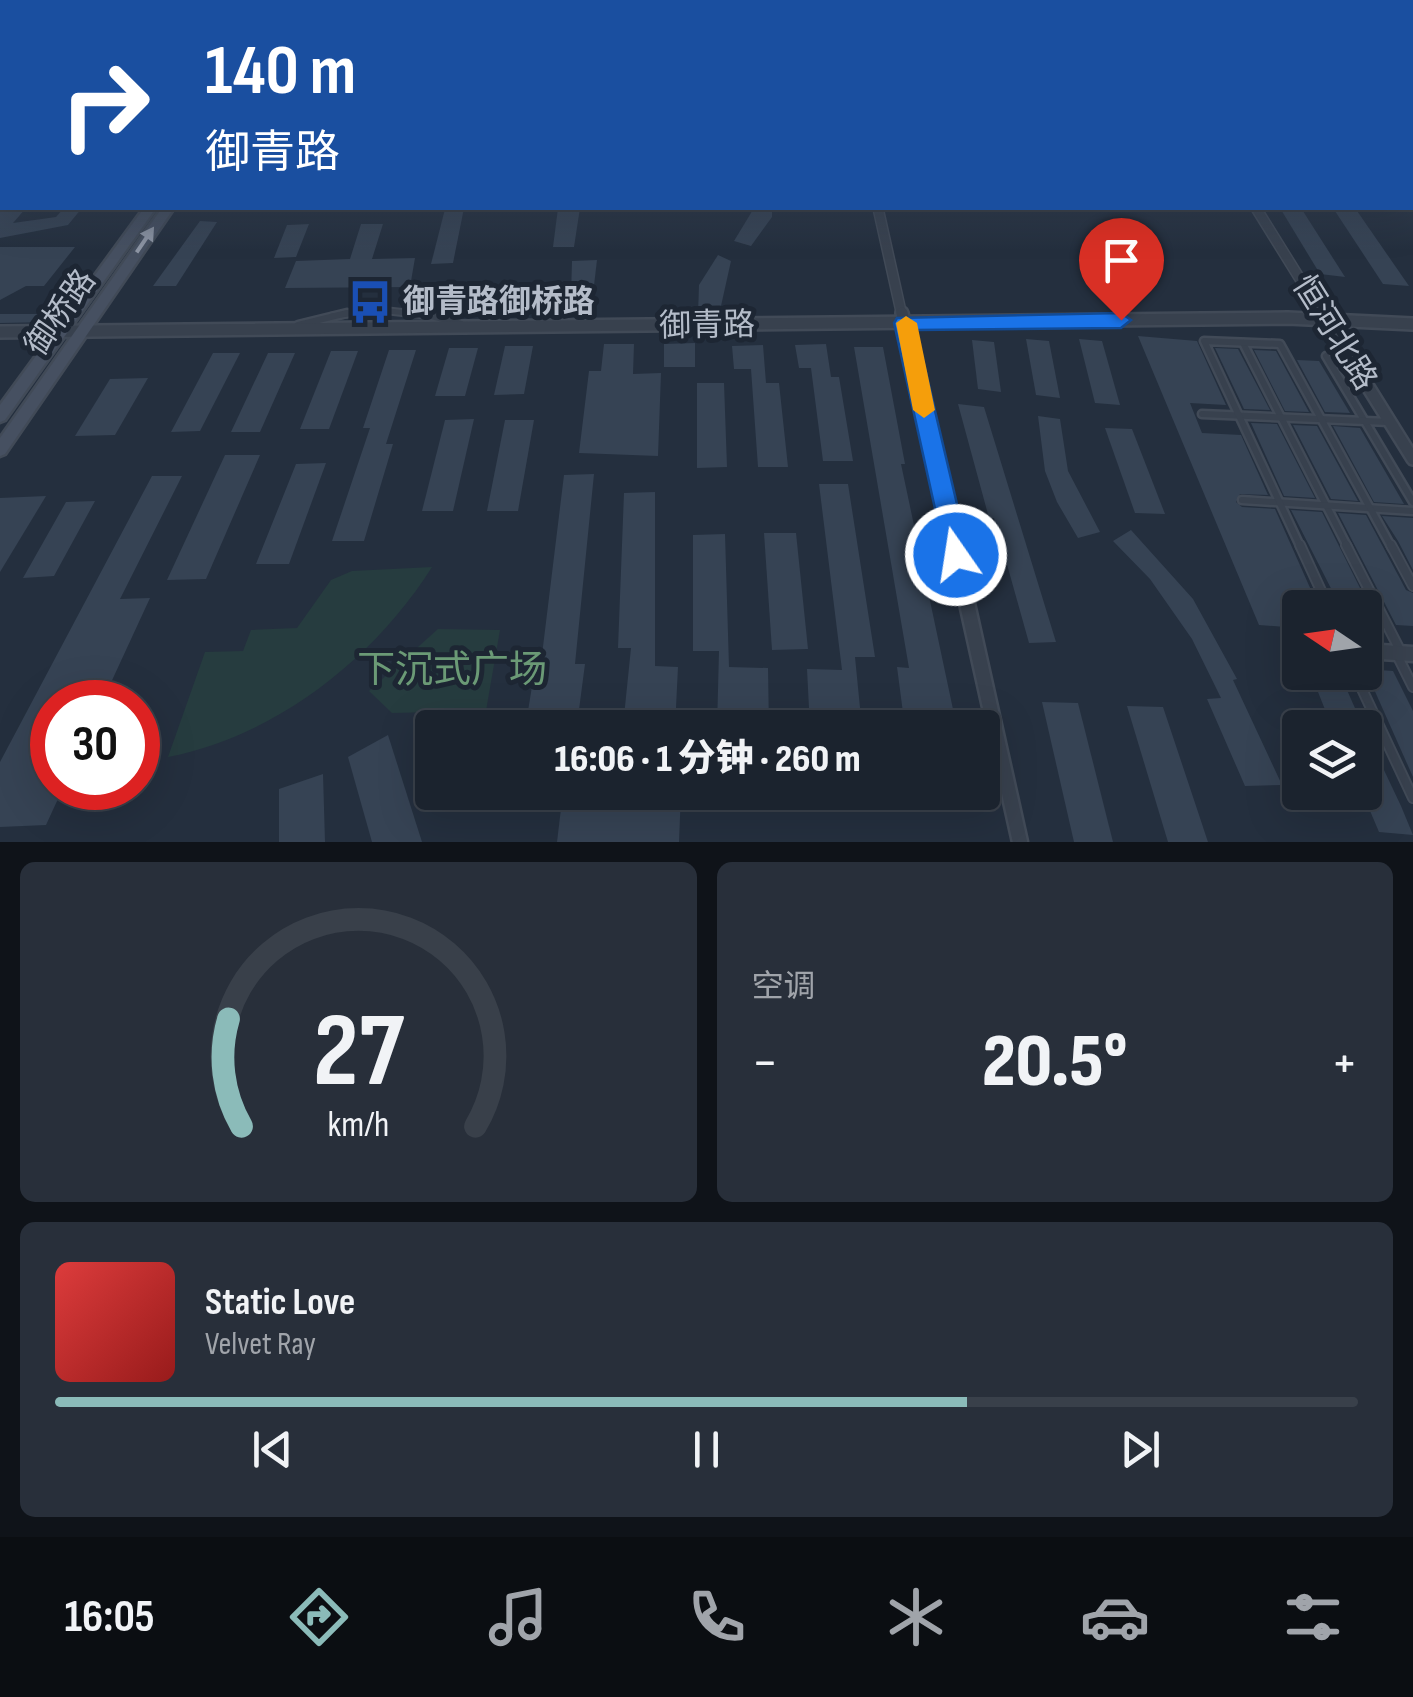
<!DOCTYPE html>
<html lang="zh">
<meta charset="utf-8">
<style>
body{margin:0;font-family:"Sofia Sans Condensed","Noto Sans SC",sans-serif;background:#282f3a;color:#f1f3f6;height:100vh;display:flex;flex-direction:column;font-size:38px;white-space:nowrap}
*{box-sizing:border-box;margin:0}
p{font-size:32px;color:#a0a4aa}
.icon{flex:none;width:55px;height:55px;fill:none;stroke:currentColor;stroke-width:2;stroke-linecap:round;stroke-linejoin:round}
.map{position:relative;height:842px;overflow:hidden}
.sheet{display:flex;flex-direction:column;gap:20px;padding:20px;background:#0f1319;flex:1}
.sheet>*{flex:none}
.guide{position:absolute;left:0px;top:0px;width:1415px;height:210px;box-shadow:0 10px 40px #0002,0 0 0 2px #39404a;background:#1a4fa0;color:#fff;overflow:hidden}
.needle{width:65px;rotate:283deg}
.controls{position:absolute;left:1282px;top:590px;display:grid;gap:20px}
.controls a{display:grid;place-items:center;width:100px;height:100px;border-radius:10px;background:#1b232e;box-shadow:0 10px 40px #0002,0 0 0 2px #39404a;font-size:50px}
.speed{position:absolute;left:30px;top:680px;display:flex;gap:20px;font-size:50px;font-weight:700;text-align:center}
.speed>*{display:grid;place-content:center;width:130px;height:130px;border-radius:50%;background:#1b232e;box-shadow:0 10px 40px #0002,0 0 0 2px #39404a;line-height:1}
.speed .limit{border:15px solid #d22;background:#fff;color:#111}
.pin{position:absolute;display:grid;place-items:center;width:85px;height:85px;color:#fff;margin:-102px -42px;border-radius:50% 50% 50% 0;rotate:-45deg;box-shadow:0 0 10px #0007}
.pin .icon{rotate:45deg}
.me{position:absolute;width:110px;margin:-55px;rotate:347deg;stroke-linejoin:round;filter:drop-shadow(0 0 8px #0008)}
.turn{display:flex;align-items:center;gap:35px;height:210px;padding:0 40px;font-size:45px}
.turn .icon{width:130px;height:130px;stroke-width:2.5}
.turn b{display:block;font-size:70px;line-height:85px}
.big{font-size:75px;font-weight:800;line-height:1.1}
.sheet .tile{flex:1;display:flex;flex-direction:column;justify-content:center;gap:15px;min-width:0;padding:0 35px;border-radius:15px;background:#282f3a}
.sheet .dial{align-items:center;gap:0}
.dial svg{height:260px;overflow:visible;fill:none;stroke:#39404a;stroke-width:7;stroke-linecap:round;text-anchor:middle}
.dial text{fill:#f1f3f6;stroke:none}
.song{display:flex;align-items:center;gap:30px}
.cover{width:120px;height:120px;border-radius:15px;background:linear-gradient(135deg,hsl(0 70% 55%),hsl(0 70% 35%))}
.played{height:10px;border-radius:5px;background:linear-gradient(90deg,#8bbbb9 70%,#39404a 70%)}
.keys{display:flex;justify-content:space-around;direction:ltr}
.heat{display:flex;justify-content:space-between;align-items:center;font-size:55px;direction:ltr}
.sheet .tiles{flex:1;display:grid;gap:20px;grid-template-columns:1fr 1fr}
.tile:last-child{grid-column:span 2}
.trip{position:absolute;left:415px;top:710px;width:585px;height:100px;border-radius:10px;background:#1b232e;box-shadow:0 10px 40px #0002,0 0 0 2px #39404a;font-weight:800;line-height:100px;text-align:center}
.tab-bar{display:flex;height:160px;justify-content:space-around;align-items:center;background:#0b0e12;color:#a0a4aa}
.tab-bar .icon{width:70px;height:70px}
.tab-bar .on{color:#8bbbb9}
.tab-bar b{font-size:45px;color:#f1f3f6}
.map>svg:first-child{display:block}
</style>
<div class="map">
<svg width="1413" height="842" viewBox="0 0 1413 842">
<rect width="100%" height="100%" fill="#242f3e"/>
<g fill="#263c3f">
<path d="M 432,567 C 374,659 276,736 168,757 L 205,652 L 243,651 L 251,630 L 297,628 L 331,580 L 352,571 Z"/>
<polygon points="438,629 500,630 486,711 392,713 369,691"/>
</g>
<g fill="#364354">
<polygon points="4,208 26,208 13,223 56,217 64,208 82,208 68,225 0,238 0,212"/>
<polygon points="464,208 453,263 431,264 445,209"/>
<polygon points="558,208 580,208 574,247 553,247"/>
<polygon points="754,208 772,208 772,217 751,246 734,241"/>
<polygon points="1280,208 1301,208 1345,277 1320,274"/>
<polygon points="1333,208 1355,208 1409,286 1383,284"/>
<polygon points="200,221 217,222 176,286 153,286"/>
<polygon points="309,224 296,257 274,258 287,225"/>
<polygon points="361,224 383,224 372,259 415,258 410,287 285,288 296,261 350,259"/>
<polygon points="0,247 75,247 44,286 26,286 0,300"/>
<polygon points="718,255 731,261 719,315 698,315 699,285"/>
<polygon points="597,260 593,294 571,295 572,261"/>
<polygon points="0,314 57,314 51,322 0,323"/>
<polygon points="1138,336 1197,341 1226,405 1190,403 1202,433 1241,435 1268,495 1240,494 1236,502 1242,507 1275,509 1319,608 1300,608 1300,621 1283,620 1286,627 1259,625"/>
<polygon points="1026,339 1049,341 1060,398 1036,395"/>
<polygon points="1079,339 1102,341 1120,405 1095,403"/>
<polygon points="972,340 994,342 1001,392 978,389"/>
<polygon points="695,343 695,367 664,367 664,344"/>
<polygon points="604,344 634,344 633,374 661,373 658,456 579,453 589,371 601,371"/>
<polygon points="826,344 831,377 839,377 853,461 823,461 811,368 799,368 795,345"/>
<polygon points="763,345 766,383 779,383 788,467 758,467 751,369 734,369 732,346"/>
<polygon points="505,346 533,346 524,394 494,395"/>
<polygon points="854,347 883,347 905,464 901,464 957,728 905,728 897,667 909,668"/>
<polygon points="449,348 478,348 465,396 435,396"/>
<polygon points="1215,348 1238,349 1270,410 1244,409"/>
<polygon points="389,350 416,350 386,444 393,444 364,541 332,541 370,428 363,428"/>
<polygon points="1254,350 1276,351 1309,412 1285,411"/>
<polygon points="331,351 358,351 329,429 300,429"/>
<polygon points="213,353 240,353 200,431 171,432"/>
<polygon points="268,353 295,353 260,432 231,432"/>
<polygon points="1297,360 1319,361 1350,413 1325,412"/>
<polygon points="148,378 115,435 75,436 110,379"/>
<polygon points="697,383 724,383 727,467 697,468"/>
<polygon points="958,404 984,407 1056,642 1029,643 994,518 989,518"/>
<polygon points="1038,416 1060,419 1068,471 1100,532 1078,538 1057,502 1045,471"/>
<polygon points="474,419 453,511 422,511 445,420"/>
<polygon points="505,420 534,420 518,511 487,511"/>
<polygon points="1251,423 1277,424 1315,498 1284,496"/>
<polygon points="1293,425 1317,426 1358,501 1331,499"/>
<polygon points="1333,426 1360,428 1404,504 1374,502"/>
<polygon points="1105,428 1132,429 1165,514 1135,513"/>
<polygon points="225,455 260,455 206,579 167,580"/>
<polygon points="326,463 289,564 256,564 296,464"/>
<polygon points="594,474 575,664 585,664 577,725 526,723 536,662 541,663 564,475"/>
<polygon points="152,476 182,476 120,599 150,598 102,702 52,702 52,788 63,788 46,825 0,827 0,762"/>
<polygon points="819,484 848,484 875,657 855,657 862,728 810,728 807,669 842,670"/>
<polygon points="655,492 655,666 678,667 675,728 623,726 631,648 618,648 624,493"/>
<polygon points="46,496 40,506 0,572 0,498"/>
<polygon points="95,501 54,576 23,578 66,502"/>
<polygon points="1291,510 1322,512 1379,626 1365,625 1365,608 1341,608"/>
<polygon points="1338,513 1366,515 1406,590 1413,593 1413,626 1396,625"/>
<polygon points="1382,516 1413,518 1413,570 1398,541"/>
<polygon points="1131,530 1193,599 1237,679 1233,680 1282,785 1245,786 1207,699 1221,698 1192,639 1150,579 1113,541"/>
<polygon points="764,533 796,533 808,649 772,650"/>
<polygon points="725,534 729,667 768,668 769,728 717,728 719,651 693,651 693,535"/>
<polygon points="1365,669 1393,671 1413,711 1413,777"/>
<polygon points="1310,672 1339,672 1362,724 1330,722"/>
<polygon points="1042,702 1078,703 1113,842 1074,842"/>
<polygon points="1127,706 1163,707 1208,842 1168,842"/>
<polygon points="1365,730 1401,806 1413,835 1379,832 1365,799"/>
<polygon points="388,735 422,842 372,842 348,757"/>
<polygon points="323,774 325,842 279,842 279,789"/>
<polygon points="563,792 681,792 679,842 557,842"/>
</g>
<g fill="none" stroke-linecap="round" stroke-linejoin="round">
<g stroke="#414a57" stroke-width="9">
<polyline id="lane-far2" points="332,316 380,310 433,316"/>
</g>
<g stroke="#414a57" stroke-width="11">
<g id="lane-far1">
<polyline points="421,313 461,324"/>
<polyline points="298,325 347,313"/>
<polyline points="1243,343 1348,548"/>
<polyline points="1326,356 1413,502"/>
<polyline points="1202,414 1389,422"/>
<polyline points="1242,500 1413,511"/>
<polyline points="1301,548 1204,341 1280,344 1392,548"/>
</g>
</g>
<g stroke="#414a57" stroke-width="12">
<g id="lane">
<polyline points="1300,545 1329,608"/>
<polyline points="1346,545 1401,652"/>
<polyline points="1391,545 1413,586"/>
<polyline points="1396,653 1413,687"/>
<polyline points="1354,672 1413,798"/>
</g>
</g>
<g stroke="#414a57" stroke-width="12">
<g id="street-far2">
<polyline points="878,208 902,316"/>
<polyline points="1256,208 1323,316"/>
</g>
</g>
<g stroke="#414a57" stroke-width="16">
<g id="street-far1">
<polyline points="902,313 954,548"/>
<polyline points="1322,313 1413,459"/>
<polyline points="0,332 1288,318 1413,324"/>
</g>
</g>
<g stroke="#414a57" stroke-width="19">
<g id="street">
<polyline points="954,545 1020,842"/>
<polyline points="1365,651 1413,654"/>
</g>
</g>
<g stroke="#414a57" stroke-width="5">
<g id="secondary">
<polygon points="144,208 156,208 5,420 0,422 0,405"/>
<polygon points="162,208 174,208 5,454 0,456 0,438"/>
</g>
</g>
<use href="#lane-far2" stroke="#38414e" stroke-width="5"/>
<use href="#lane-far1" stroke="#38414e" stroke-width="6"/>
<use href="#lane" stroke="#38414e" stroke-width="8"/>
<use href="#street-far2" stroke="#38414e" stroke-width="9"/>
<use href="#street-far1" stroke="#38414e" stroke-width="11"/>
<use href="#street" stroke="#38414e" stroke-width="14"/>
<use href="#secondary" fill="#465061" fill-rule="evenodd"/>
</g>
<defs><path id="oneway-solid" d="M-6-.8H1V-3.2L6.5 0L1 3.2V.8H-6Z" transform="scale(2.5)"/></defs>
<use fill="#8e96a5" href="#oneway-solid" transform="translate(145 240) rotate(-56)"/>
<linearGradient id="sky" x2="0" y2="1"><stop stop-color="#141a22"/><stop offset="0.53" stop-color="#3f4d63"/><stop offset="1" stop-color="#3f4d63" stop-opacity="0"/></linearGradient>
<rect width="1413" height="250" fill="url(#sky)"/>
<polygon fill="#1a73e8" stroke="#114b97" stroke-width="2.5" points="1121,313 1131,320 1121,328 916,330 969,555 966,563 956,566 947,563 894,323 897,318"/>
<polygon fill="#f59e0b" points="906,316 917,323 935,410 924,418 913,410 896,323"/>
<defs>
<g id="bus-bare" transform="scale(3.45)"><path d="M-5-6H5V4H4V6H2V4H-2V6H-4V4H-5ZM-3.5-4V0h7V-4ZM-3.5 1.2v1.5H-2V1.2ZM2 1.2v1.5H3.5V1.2Z" fill="#1a4fb4" stroke="#1d2633" stroke-width="2.5" paint-order="stroke"/></g>
</defs>
<g fill-rule="evenodd">
<use href="#bus-bare" x="370" y="302"/>
</g>
<g text-anchor="middle" dominant-baseline="central" stroke-width="10" stroke-linejoin="round" paint-order="stroke">
<g font-size="32" font-weight="bold" fill="#b4bcc9" stroke="#1d2633" text-anchor="start">
<text x="403" y="302">御青路御桥路</text>
</g>
<g font-size="32" fill="#b4bcc9" stroke="#1d2633">
<text transform="translate(61 313) rotate(-55)">御桥路</text>
<text transform="translate(707 326) rotate(-1)">御青路</text>
<text transform="translate(1334 333) rotate(58)">恒河北路</text>
</g>
<g font-size="38" fill="#6b9a76" stroke="#1d2633">
<text x="452" y="670">下沉式广场</text>
</g>
</g>
</svg>
<div class="controls">
<a><svg class="needle" viewBox="-14 -14 28 28"><path d="M0-13l5 13h-10z" fill="#e53935"/><path d="M0 13l5-13h-10z" fill="#a0a4aa"/></svg></a>
<a><svg class="icon" aria-label="layers" viewBox="0 0 24 24"><path d="M12 4l9 5-9 5-9-5zM3 14l9 5 9-5"/></svg></a>
</div>
<div class="speed"><div class="limit">30</div></div>
<div class="pin" style="left:1121px;top:320px;background:#d93025"><svg class="icon" aria-label="arrive" viewBox="0 0 24 24"><path d="M6 21V4h12l-3 4 3 4H6"/></svg></div>
<svg class="me" style="left:956px;top:555px" viewBox="-20 -20 40 40"><circle r="17" fill="#1a73e8" stroke="#fff" stroke-width="3"/><path d="M0-11L8 9 0 5-8 9z" fill="#fff"/></svg>
<div class="trip">16:06 · 1 分钟 · 260 m</div>
<div class="guide">
<div class="turn"><svg class="icon" aria-label="right" viewBox="0 0 24 24"><path d="M7 20v-9h11M14 6l5 5-5 5"/></svg><div><b>140 m</b>御青路</div></div>
</div>
</div>
<section class="sheet">
<div class="tiles">
<div class="tile dial"><svg viewBox="0 0 100 80">
<path d="M14 69A42 42 0 1 1 86 69"/>
<path d="M14 69A42 42 0 0 1 10 36" stroke="#8bbbb9"/>
<text x="50" y="56" font-size="32" font-weight="700">27</text>
<text x="50" y="72" font-size="11">km/h</text>
</svg></div>
<div class="tile"><p>空调</p>
<div class="heat"><a>−</a><b class="big">20.5°</b><a>+</a></div>
</div>
<div class="tile">
<div class="song"><i class="cover"></i><div><b>Static Love</b><p>Velvet Ray</p></div></div>
<div class="played"></div>
<div class="keys"><svg class="icon" aria-label="previous" viewBox="0 0 24 24"><path d="M18 5L8 12l10 7zM5 5v14"/></svg><svg class="icon" aria-label="pause" viewBox="0 0 24 24"><path d="M8 5v14M16 5v14"/></svg><svg class="icon" aria-label="next" viewBox="0 0 24 24"><path d="M6 5l10 7-10 7zM19 5v14"/></svg></div>
</div>
</div>
</section>
<nav class="tab-bar">
<b>16:05</b>
<svg class="icon on" aria-label="directions" viewBox="0 0 24 24"><path d="M12 3l9 9-9 9-9-9zM9 14v-3h6M13 9l2 2-2 2"/></svg>
<svg class="icon" aria-label="music" viewBox="0 0 24 24"><path d="M9 18V5l10-2v13"/><circle cx="6" cy="18" r="3"/><circle cx="16" cy="16" r="3"/></svg>
<svg class="icon" aria-label="phone" viewBox="0 0 24 24"><path d="M5 4h4l2 5-3 2q2 4 5 5l2-3 5 2v4C11 20 4 13 5 4z"/></svg>
<svg class="icon" aria-label="climate" viewBox="0 0 24 24"><path d="M12 3v18M4 7l16 10M4 17L20 7"/></svg>
<svg class="icon" aria-label="car" viewBox="0 0 24 24"><path d="M5 17H2v-5l4-1 3-4h7l3 4 3 1v5h-3M9 17h6M6 11h13"/><circle cx="7" cy="17" r="2"/><circle cx="17" cy="17" r="2"/></svg>
<svg class="icon" aria-label="filters" viewBox="0 0 24 24"><path d="M4 7h16M4 17h16"/><circle cx="9" cy="7" r="2"/><circle cx="15" cy="17" r="2"/></svg>
</nav>
